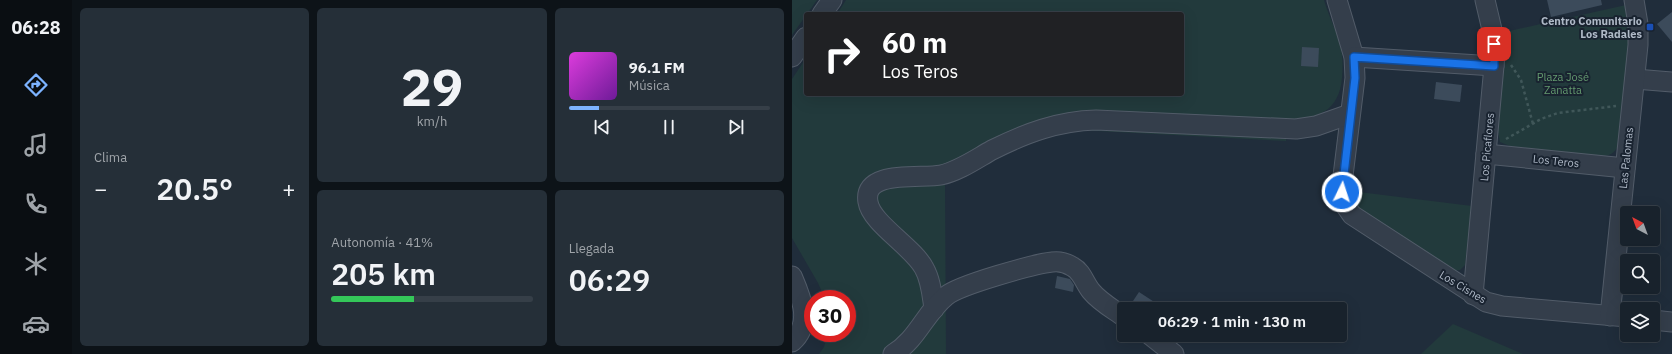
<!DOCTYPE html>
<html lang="es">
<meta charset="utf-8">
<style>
body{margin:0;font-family:"IBM Plex Sans",sans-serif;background:#252f38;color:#f1f3f6;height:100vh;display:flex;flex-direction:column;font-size:15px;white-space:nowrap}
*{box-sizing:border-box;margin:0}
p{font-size:13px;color:#9fa4a9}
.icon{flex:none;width:22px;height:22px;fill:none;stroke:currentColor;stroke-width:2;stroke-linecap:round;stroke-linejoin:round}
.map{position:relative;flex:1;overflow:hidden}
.sheet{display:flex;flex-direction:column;gap:8px;padding:8px;background:#0d1318;width:720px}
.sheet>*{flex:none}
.top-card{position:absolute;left:12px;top:12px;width:380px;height:84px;border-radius:4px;box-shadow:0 4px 16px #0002,0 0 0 1px #363f48;background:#202124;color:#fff;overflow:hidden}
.needle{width:26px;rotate:319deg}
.controls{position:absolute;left:828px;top:206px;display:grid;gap:8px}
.controls a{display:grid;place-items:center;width:40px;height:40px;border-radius:4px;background:#18222c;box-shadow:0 4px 16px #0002,0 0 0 1px #363f48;font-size:20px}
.speed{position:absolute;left:12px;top:290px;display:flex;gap:8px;font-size:20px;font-weight:700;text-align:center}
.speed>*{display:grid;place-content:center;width:52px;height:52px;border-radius:50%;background:#18222c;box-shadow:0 4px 16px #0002,0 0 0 1px #363f48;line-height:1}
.speed .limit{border:6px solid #d22;background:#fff;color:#111}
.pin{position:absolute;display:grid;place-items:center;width:34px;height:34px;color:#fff;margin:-17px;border-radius:8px;box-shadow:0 2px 6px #0006}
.me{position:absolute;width:44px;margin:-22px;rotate:4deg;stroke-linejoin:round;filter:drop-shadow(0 0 3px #0008)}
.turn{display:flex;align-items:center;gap:14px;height:84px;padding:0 12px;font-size:18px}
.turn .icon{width:52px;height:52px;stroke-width:2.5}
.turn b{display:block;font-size:28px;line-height:34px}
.big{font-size:30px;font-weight:600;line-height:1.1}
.sheet .widget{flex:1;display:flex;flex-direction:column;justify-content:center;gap:6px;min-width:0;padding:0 14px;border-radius:6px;background:#252f38}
.sheet .dial{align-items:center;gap:0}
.dial b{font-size:52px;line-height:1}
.song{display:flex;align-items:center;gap:12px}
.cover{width:48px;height:48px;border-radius:6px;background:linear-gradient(135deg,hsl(300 70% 55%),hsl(280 70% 35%))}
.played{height:4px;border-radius:2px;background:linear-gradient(90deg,#7db3ff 15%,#363f48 15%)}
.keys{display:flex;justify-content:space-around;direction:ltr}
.heat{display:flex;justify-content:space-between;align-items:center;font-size:22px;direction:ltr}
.charge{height:6px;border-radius:3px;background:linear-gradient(90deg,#34c759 41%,#363f48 0)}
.sheet .tiles{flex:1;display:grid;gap:8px;grid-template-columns:repeat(3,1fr)}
.widget:first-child{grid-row:span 2}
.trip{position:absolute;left:325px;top:302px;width:230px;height:40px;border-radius:4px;background:#18222c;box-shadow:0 4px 16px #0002,0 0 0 1px #363f48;font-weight:600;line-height:40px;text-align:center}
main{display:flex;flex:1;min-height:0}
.menu{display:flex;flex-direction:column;width:72px;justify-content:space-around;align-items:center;background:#0a0e12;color:#9fa4a9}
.menu .icon{width:28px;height:28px}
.menu .active{color:#7db3ff}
.menu b{font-size:18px;color:#f1f3f6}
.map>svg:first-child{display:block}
</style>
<main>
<nav class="menu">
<b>06:28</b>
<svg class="icon active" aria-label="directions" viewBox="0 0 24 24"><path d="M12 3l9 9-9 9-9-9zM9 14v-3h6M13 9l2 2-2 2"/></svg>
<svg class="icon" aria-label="music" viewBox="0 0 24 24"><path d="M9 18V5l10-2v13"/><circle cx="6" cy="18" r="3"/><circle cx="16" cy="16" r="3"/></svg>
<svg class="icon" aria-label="phone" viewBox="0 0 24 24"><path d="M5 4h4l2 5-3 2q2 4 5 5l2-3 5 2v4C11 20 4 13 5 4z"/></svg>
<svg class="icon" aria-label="climate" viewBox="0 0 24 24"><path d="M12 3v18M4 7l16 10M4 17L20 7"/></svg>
<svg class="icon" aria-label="car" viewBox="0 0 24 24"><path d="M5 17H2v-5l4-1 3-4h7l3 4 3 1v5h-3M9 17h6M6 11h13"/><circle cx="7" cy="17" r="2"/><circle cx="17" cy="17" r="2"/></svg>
</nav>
<section class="sheet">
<div class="tiles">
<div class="widget"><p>Clima</p>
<div class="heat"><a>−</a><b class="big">20.5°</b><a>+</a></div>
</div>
<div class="widget dial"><b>29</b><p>km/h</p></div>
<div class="widget">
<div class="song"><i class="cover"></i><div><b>96.1 FM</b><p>Música</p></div></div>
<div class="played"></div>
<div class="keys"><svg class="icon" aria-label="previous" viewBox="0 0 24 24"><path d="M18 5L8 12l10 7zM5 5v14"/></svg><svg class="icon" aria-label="pause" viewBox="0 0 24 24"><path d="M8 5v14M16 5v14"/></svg><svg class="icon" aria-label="next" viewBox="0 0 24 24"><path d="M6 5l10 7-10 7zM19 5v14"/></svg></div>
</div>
<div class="widget"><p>Autonomía · 41%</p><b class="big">205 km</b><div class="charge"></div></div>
<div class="widget"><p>Llegada</p><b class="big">06:29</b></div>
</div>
</section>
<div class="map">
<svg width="880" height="354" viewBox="0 0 880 354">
<rect width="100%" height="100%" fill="#202d3b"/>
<g fill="#223a3c">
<polygon points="0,0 25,0 0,35"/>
<path d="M 54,0 L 532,0 C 536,15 544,29 548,44 C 551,55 551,66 550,78 C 547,111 526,119 496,119 L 494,141 L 287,130 L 246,138 L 153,182 L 154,354 L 27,354 L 32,347 L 36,333 L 55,333 L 55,299 L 33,299 L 26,283 L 0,238 L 0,79 L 14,58 L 14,94 L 390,94 L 390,14 L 45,14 Z"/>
<path d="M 834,5 L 838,34 L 826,146 C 823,153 817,156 810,156 L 718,146 L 708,142 L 706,132 L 711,59 L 708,33 Z"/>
<polygon points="559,191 680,206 673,265 668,270 661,271 570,211 563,204"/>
<polygon points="661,324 731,354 629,354"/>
</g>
<g fill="#3c4b5b">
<polygon points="755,0 809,0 810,5 759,17"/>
<polygon points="880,12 880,42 865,24"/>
<polygon points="510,47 527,48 526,67 509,66"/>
<polygon points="644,82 670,85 668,102 642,99"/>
<polygon points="265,276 278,279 282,285 281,292 263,288"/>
<polygon points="347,292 373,309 346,309 339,304"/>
</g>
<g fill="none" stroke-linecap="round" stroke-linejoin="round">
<g stroke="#525c69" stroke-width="21">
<g id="minor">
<polyline points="545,0 562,57 563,78 550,184 553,205 560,215 694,302 710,306 835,317"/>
<polyline points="30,14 40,0"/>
<polyline points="0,57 14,37"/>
<polyline points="562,57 702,66"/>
<polyline points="843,79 880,82"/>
<polyline points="694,154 833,168"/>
<path d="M 0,276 C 9,297 21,323 0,342"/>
<polyline points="681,295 703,55 701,34 693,0"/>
<path d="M 142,309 C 140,295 139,280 132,268 C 121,247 79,223 76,202 C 70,169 130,179 149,175 C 167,171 184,159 200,150 C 234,133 266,121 304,120 L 504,129 L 524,126 L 558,114"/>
<polyline points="818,316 846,45 846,24 842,0"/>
<polyline points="861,320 880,322"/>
<polyline points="358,335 382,354"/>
<path d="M 101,354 C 125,340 133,313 154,296 C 167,285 242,264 260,262 C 267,261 275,263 281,267 C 290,272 292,282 299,291 C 308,302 321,309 332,317"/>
</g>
</g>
<g stroke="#405759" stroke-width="2.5" stroke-dasharray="3 3" stroke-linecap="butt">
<polyline points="719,65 729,80 741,124"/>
<polyline points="714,139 749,119 766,113 824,106"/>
</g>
<use href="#minor" stroke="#343e4b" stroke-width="19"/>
</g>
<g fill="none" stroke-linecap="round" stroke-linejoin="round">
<g stroke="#114b97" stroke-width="10">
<polyline id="route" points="550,192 563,78 562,57 702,66 702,44"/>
</g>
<use href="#route" stroke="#1a73e8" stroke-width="7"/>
</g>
<rect fill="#1a4fb4" stroke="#192330" stroke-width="1.5" x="854" y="23" width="8" height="8" rx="2"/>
<g text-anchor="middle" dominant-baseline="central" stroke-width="4" stroke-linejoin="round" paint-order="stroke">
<g font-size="11" font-weight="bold" fill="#afb9c7" stroke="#192330" text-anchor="end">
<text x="850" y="21">Centro Comunitario<tspan x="850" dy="13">Los Radales</tspan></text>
</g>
<g font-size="11" fill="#649a6f" stroke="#192330">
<text x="771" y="77">Plaza José<tspan x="771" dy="13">Zanatta</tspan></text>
</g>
<g font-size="11" fill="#afb9c7" stroke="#192330">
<text transform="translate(695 147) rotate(-85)">Los Picaflores</text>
<text transform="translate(834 158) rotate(-84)">Las Palomas</text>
<text transform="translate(764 161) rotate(6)">Los Teros</text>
<text transform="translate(671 287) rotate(31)">Los Cisnes</text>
</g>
</g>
</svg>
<div class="controls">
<a><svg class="needle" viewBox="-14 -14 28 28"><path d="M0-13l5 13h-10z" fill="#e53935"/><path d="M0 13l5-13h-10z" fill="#9fa4a9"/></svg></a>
<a><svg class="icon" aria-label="search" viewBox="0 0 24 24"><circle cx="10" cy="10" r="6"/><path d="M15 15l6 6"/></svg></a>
<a><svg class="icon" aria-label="layers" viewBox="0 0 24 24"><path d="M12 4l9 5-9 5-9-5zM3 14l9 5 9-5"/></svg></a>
</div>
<div class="speed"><div class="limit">30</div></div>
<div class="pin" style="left:702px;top:44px;background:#d93025"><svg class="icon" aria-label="arrive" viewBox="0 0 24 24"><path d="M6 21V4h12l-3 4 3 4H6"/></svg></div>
<svg class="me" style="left:550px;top:192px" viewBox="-20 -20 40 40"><circle r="17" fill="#1a73e8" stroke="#fff" stroke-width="3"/><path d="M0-11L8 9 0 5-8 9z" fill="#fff"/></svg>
<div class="trip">06:29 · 1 min · 130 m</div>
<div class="top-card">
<div class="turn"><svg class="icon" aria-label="right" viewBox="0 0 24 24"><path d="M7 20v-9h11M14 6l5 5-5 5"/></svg><div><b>60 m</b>Los Teros</div></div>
</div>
</div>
</main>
